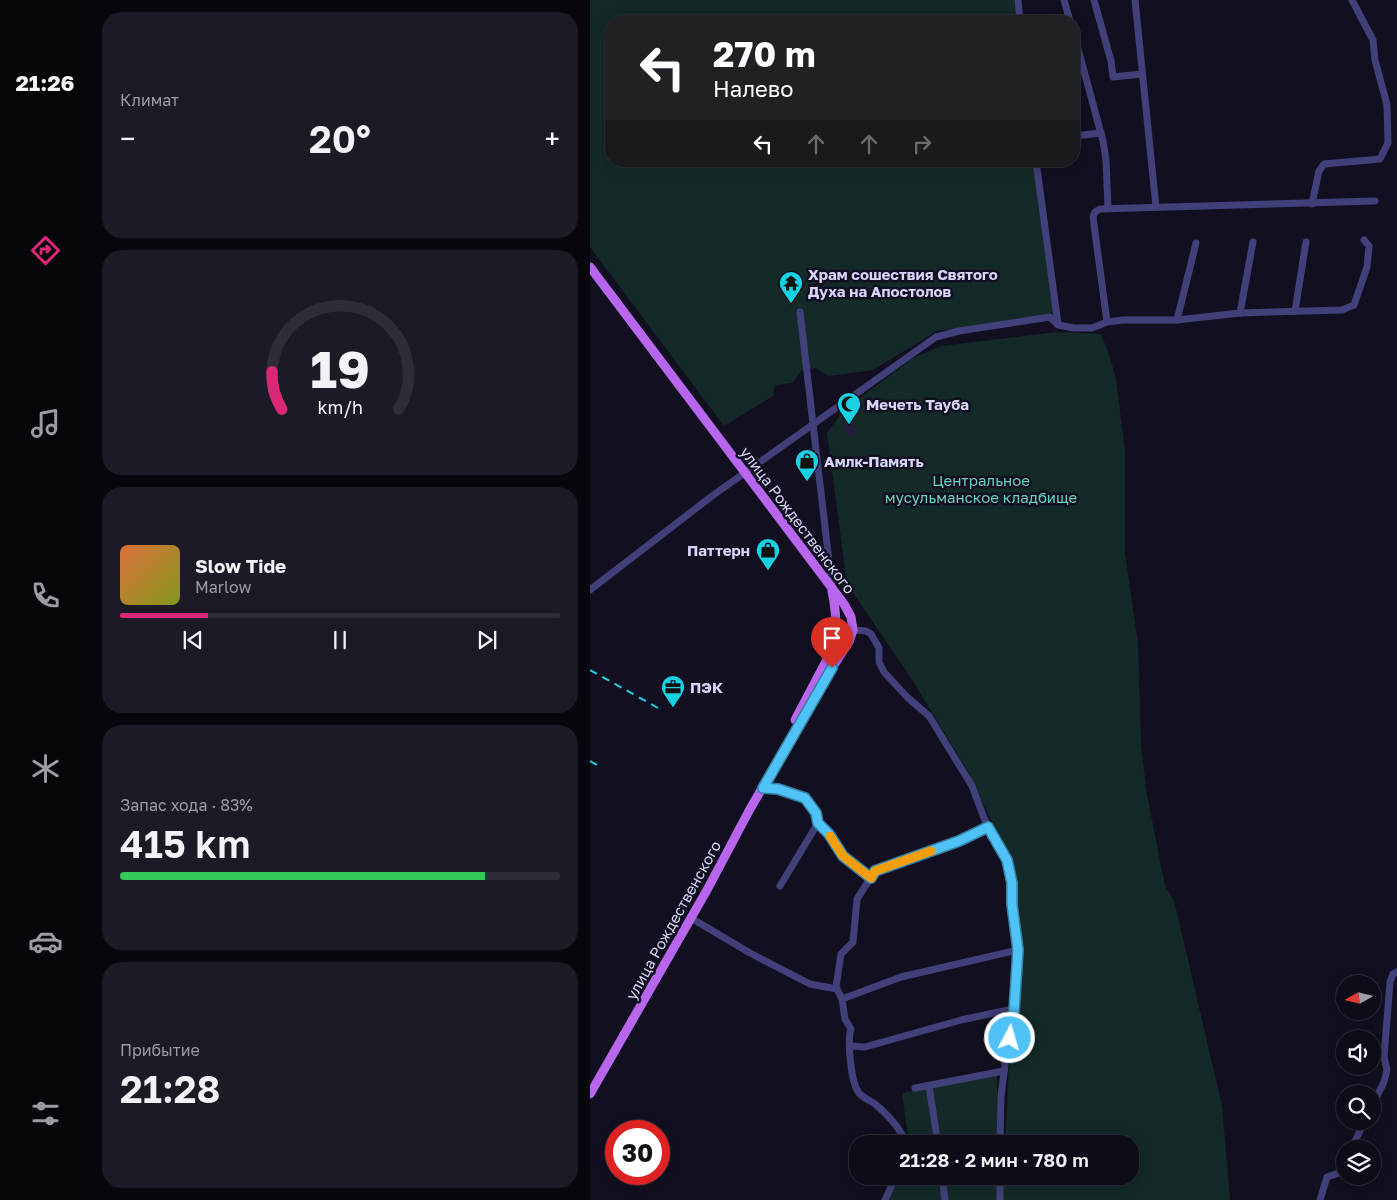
<!DOCTYPE html>
<html lang="ru">
<meta charset="utf-8">
<style>
body{margin:0;font-family:"Golos Text",sans-serif;background:#1c1a25;color:#f1f3f6;height:100vh;display:flex;flex-direction:column;font-size:19px;white-space:nowrap}
*{box-sizing:border-box;margin:0}
p{font-size:16px;color:#9b9ba2}
.icon{flex:none;width:28px;height:28px;fill:none;stroke:currentColor;stroke-width:2;stroke-linecap:round;stroke-linejoin:round}
.map{position:relative;flex:1;overflow:hidden}
.drawer{display:flex;flex-direction:column;gap:12px;padding:12px;background:#08070d;width:500px}
.drawer>*{flex:none}
.top-card{position:absolute;left:15px;top:15px;width:475px;height:152px;border-radius:20px;box-shadow:0 2px 12px #0003,0 0 0 1px #2e2c37;background:#202124;color:#fff;overflow:hidden}
.needle{width:32px;rotate:262deg}
.fabs{position:absolute;left:746px;top:975px;display:grid;gap:10px}
.fabs a{display:grid;place-items:center;width:45px;height:45px;border-radius:50%;background:#0e0c18;box-shadow:0 2px 12px #0003,0 0 0 1px #2e2c37;font-size:25px}
.speed{position:absolute;left:15px;top:1120px;display:flex;gap:10px;font-size:25px;font-weight:700;text-align:center}
.speed>*{display:grid;place-content:center;width:65px;height:65px;border-radius:50%;background:#0e0c18;box-shadow:0 2px 12px #0003,0 0 0 1px #2e2c37;line-height:1}
.speed .limit{border:8px solid #d22;background:#fff;color:#111}
.pin{position:absolute;display:grid;place-items:center;width:42px;height:42px;color:#fff;margin:-51px -21px;border-radius:50% 50% 50% 0;rotate:-45deg;box-shadow:0 0 5px #0007}
.pin .icon{rotate:45deg}
.me{position:absolute;width:55px;margin:-28px;rotate:6deg;stroke-linejoin:round;filter:drop-shadow(0 0 4px #0008)}
.turn{display:flex;align-items:center;gap:18px;height:105px;padding:0 25px;font-size:22px}
.turn .icon{width:65px;height:65px;stroke-width:2.5}
.turn b{display:block;font-size:35px;line-height:42px}
.lanes{display:flex;align-items:center;height:48px;padding:0 25px;background:#0003;justify-content:center;gap:25px;direction:ltr}
.lanes .off{opacity:.35}
.big{font-size:38px;font-weight:600;line-height:1.1}
.drawer .tile{flex:1;display:flex;flex-direction:column;justify-content:center;gap:8px;min-width:0;padding:0 18px;border-radius:20px;background:#1c1a25}
.drawer .dial{align-items:center;gap:0}
.dial svg{height:130px;overflow:visible;fill:none;stroke:#2e2c37;stroke-width:7;stroke-linecap:round;text-anchor:middle}
.dial text{fill:#f1f3f6;stroke:none}
.song{display:flex;align-items:center;gap:15px}
.cover{width:60px;height:60px;border-radius:8px;background:linear-gradient(135deg,hsl(20 70% 55%),hsl(70 70% 35%))}
.played{height:5px;border-radius:2px;background:linear-gradient(90deg,#db2777 20%,#2e2c37 20%)}
.keys{display:flex;justify-content:space-around;direction:ltr}
.heat{display:flex;justify-content:space-between;align-items:center;font-size:28px;direction:ltr}
.charge{height:8px;border-radius:4px;background:linear-gradient(90deg,#34c759 83%,#2e2c37 0)}
.trip{position:absolute;left:259px;top:1135px;width:290px;height:50px;border-radius:20px;background:#0e0c18;box-shadow:0 2px 12px #0003,0 0 0 1px #2e2c37;font-weight:600;line-height:50px;text-align:center}
main{display:flex;flex:1;min-height:0}
.tab-bar{display:flex;flex-direction:column;width:90px;justify-content:space-around;align-items:center;background:#06050a;color:#9b9ba2}
.tab-bar .icon{width:35px;height:35px}
.tab-bar .current{color:#db2777}
.tab-bar b{font-size:22px;color:#f1f3f6}
.map>svg:first-child{display:block}
</style>
<main>
<nav class="tab-bar">
<b>21:26</b>
<svg class="icon current" aria-label="directions" viewBox="0 0 24 24"><path d="M12 3l9 9-9 9-9-9zM9 14v-3h6M13 9l2 2-2 2"/></svg>
<svg class="icon" aria-label="music" viewBox="0 0 24 24"><path d="M9 18V5l10-2v13"/><circle cx="6" cy="18" r="3"/><circle cx="16" cy="16" r="3"/></svg>
<svg class="icon" aria-label="phone" viewBox="0 0 24 24"><path d="M5 4h4l2 5-3 2q2 4 5 5l2-3 5 2v4C11 20 4 13 5 4z"/></svg>
<svg class="icon" aria-label="climate" viewBox="0 0 24 24"><path d="M12 3v18M4 7l16 10M4 17L20 7"/></svg>
<svg class="icon" aria-label="car" viewBox="0 0 24 24"><path d="M5 17H2v-5l4-1 3-4h7l3 4 3 1v5h-3M9 17h6M6 11h13"/><circle cx="7" cy="17" r="2"/><circle cx="17" cy="17" r="2"/></svg>
<svg class="icon" aria-label="filters" viewBox="0 0 24 24"><path d="M4 7h16M4 17h16"/><circle cx="9" cy="7" r="2"/><circle cx="15" cy="17" r="2"/></svg>
</nav>
<section class="drawer">
<div class="tile"><p>Климат</p>
<div class="heat"><a>−</a><b class="big">20°</b><a>+</a></div>
</div>
<div class="tile dial"><svg viewBox="0 0 100 80">
<path d="M14 69A42 42 0 1 1 86 69"/>
<path d="M14 69A42 42 0 0 1 8 46" stroke="#db2777"/>
<text x="50" y="56" font-size="32" font-weight="700">19</text>
<text x="50" y="72" font-size="11">km/h</text>
</svg></div>
<div class="tile">
<div class="song"><i class="cover"></i><div><b>Slow Tide</b><p>Marlow</p></div></div>
<div class="played"></div>
<div class="keys"><svg class="icon" aria-label="previous" viewBox="0 0 24 24"><path d="M18 5L8 12l10 7zM5 5v14"/></svg><svg class="icon" aria-label="pause" viewBox="0 0 24 24"><path d="M8 5v14M16 5v14"/></svg><svg class="icon" aria-label="next" viewBox="0 0 24 24"><path d="M6 5l10 7-10 7zM19 5v14"/></svg></div>
</div>
<div class="tile"><p>Запас хода · 83%</p><b class="big">415 km</b><div class="charge"></div></div>
<div class="tile"><p>Прибытие</p><b class="big">21:28</b></div>
</section>
<div class="map">
<svg width="807" height="1200" viewBox="0 0 807 1200">
<rect width="100%" height="100%" fill="#121020"/>
<g fill="#132a29">
<polygon points="0,0 424,0 427,21 21,21 21,161 445,161 465,313 347,331 283,370 239,376 226,368 212,370 202,383 185,385 183,396 134,426 0,247"/>
<polygon points="467,332 511,334 519,354 526,379 535,452 535,553 548,643 551,746 557,795 575,886 584,900 632,1106 640,1200 413,1200 413,1176 540,1176 540,1144 415,1144 420,1051 425,1032 432,967 430,914 421,861 377,770 321,678 257,584 237,433 254,410 323,358 351,346"/>
<polygon points="407,1075 408,1144 319,1144 312,1093"/>
<polygon points="309,1176 408,1176 408,1200 299,1200"/>
</g>
<polygon fill="#241e3f" points="258,421 268,430 261,438 252,430"/>
<g fill="none" stroke-linecap="round" stroke-linejoin="round">
<g stroke="#41407a" stroke-width="7">
<polyline points="428,0 430,21"/>
<polyline points="474,0 480,21"/>
<polyline points="504,0 521,61 523,77 552,74"/>
<polyline points="545,0 566,207"/>
<polyline points="484,34 513,141 516,160 518,208"/>
<polyline points="484,136 511,133"/>
<polyline points="446,161 468,324"/>
<polyline points="722,204 729,171 734,164 790,159 798,143 797,105 785,60 783,40 762,0"/>
<polyline points="705,311 716,242"/>
<polyline points="210,312 242,587"/>
<polyline points="650,313 663,242"/>
<polyline points="587,320 606,243"/>
<polyline points="517,322 503,217 505,212 510,209 785,201"/>
<polyline points="0,590 122,496 346,337 369,331 460,317 468,325 484,328 502,328 517,322 533,320 587,320 650,313 752,310 764,305 777,267 779,246 774,240"/>
<polyline points="263,630 276,631 281,634 289,648 289,662 294,672 317,697 339,716 382,786 394,818 417,860 422,883 422,904 428,950 423,1027 417,1049 411,1096 410,1144"/>
<polyline points="173,787 188,789 215,798 226,813 228,823 239,835 253,856 281,878"/>
<polyline points="190,886 228,823"/>
<polyline points="101,918 160,953 220,984 247,989"/>
<polyline points="252,999 311,977 428,950"/>
<polyline points="260,1046 275,1047 371,1020 423,1009"/>
<polyline points="339,1086 348,1144"/>
<polyline points="325,1088 414,1071"/>
<polyline points="782,1106 794,1082 797,1070 794,1057 800,982 803,974 807,972"/>
<path d="M 316,1144 C 311,1128 298,1115 285,1104 C 281,1101 273,1098 269,1093 C 261,1083 257,1041 261,1029 L 255,1019 L 252,999 L 246,987 L 251,954 L 263,942 L 267,899 L 285,871 L 369,841 L 398,827"/>
<polyline points="761,1149 775,1121"/>
<polyline points="352,1176 355,1200"/>
<polyline points="295,1200 306,1176"/>
<polyline points="410,1200 410,1176"/>
<polyline points="730,1200 737,1177 749,1173 755,1161"/>
</g>
<g stroke="#b966ef" stroke-width="9">
<polyline points="0,267 254,604 261,617 263,630 259,642 242,668 160,809 117,890 0,1094"/>
<path d="M 205,720 L 243,648 C 248,629 246,610 242,591"/>
</g>
<g stroke="#18d1e2" stroke-width="2" stroke-dasharray="8 6" stroke-linecap="butt">
<polyline points="0,670 68,708"/>
<polyline points="0,761 7,765"/>
</g>
</g>
<g fill="none" stroke-linecap="round" stroke-linejoin="round">
<g stroke="#337fa1" stroke-width="12">
<polyline id="route" points="242,668 173,788 188,789 215,798 226,813 228,823 239,834 253,856 281,878 285,871 369,841 398,827 417,860 422,883 422,904 428,950 423,1027 420,1038"/>
</g>
<use href="#route" stroke="#4fc3f7" stroke-width="9"/>
<polyline stroke="#f59e0b" stroke-width="9" points="240,836 253,856 281,878 285,871 341,851"/>
</g>
<defs>
<g id="temple-pin" transform="scale(1.25)"><path d="M0 17L-7.5 6A9.5 9.5 0 1 1 7.5 6Z" fill="#18d1e2" stroke="#121020"/><path d="M0-6L5-2H3V0L6.5 2.5H4V6H1.5V3h-3V6H-4V2.5H-6.5L-3 0V-2H-5Z" fill="#111"/></g>
<g id="mosque-pin" transform="scale(1.25)"><path d="M0 17L-7.5 6A9.5 9.5 0 1 1 7.5 6Z" fill="#18d1e2" stroke="#121020"/><path d="M3.5-4.9A6 6 0 1 0 3.5 4.9A5 5 0 1 1 3.5-4.9Z" fill="#111"/></g>
<g id="shop-pin" transform="scale(1.25)"><path d="M0 17L-7.5 6A9.5 9.5 0 1 1 7.5 6Z" fill="#18d1e2" stroke="#121020"/><path d="M-5-2.5h2.3a2.7 3.5 0 0 1 5.4 0H5L5.5 6h-11ZM-1.5-2.5h3a1.5 2.3 0 0 0-3 0Z" fill="#111"/></g>
<g id="office-pin" transform="scale(1.25)"><path d="M0 17L-7.5 6A9.5 9.5 0 1 1 7.5 6Z" fill="#18d1e2" stroke="#121020"/><path d="M-6-3h4V-5.5h4V-3h4V5H-6ZM-1-4.5V-3h2v-1.5ZM-6 0V1H6V0Z" fill="#111"/></g>
</defs>
<g fill-rule="evenodd">
<use href="#temple-pin" x="201" y="283"/>
<use href="#mosque-pin" x="259" y="404"/>
<use href="#shop-pin" x="217" y="461"/>
<use href="#shop-pin" x="178" y="550"/>
<use href="#office-pin" x="83" y="687"/>
</g>
<g text-anchor="middle" dominant-baseline="central" stroke-width="5" stroke-linejoin="round" paint-order="stroke">
<g font-size="15" font-weight="bold" fill="#d7d4fa" stroke="#121020" text-anchor="start">
<text x="218" y="274">Храм сошествия Святого<tspan x="218" dy="17">Духа на Апостолов</tspan></text>
<text x="276" y="404">Мечеть Тауба</text>
<text x="234" y="461">Амлк-Память</text>
<text x="160" y="550" text-anchor="end">Паттерн</text>
<text x="100" y="687">ПЭК</text>
</g>
<g font-size="15" fill="#68d2b6" stroke="#121020">
<text x="391" y="480">Центральное<tspan x="391" dy="17">мусульманское кладбище</tspan></text>
</g>
<g font-size="15" fill="#d7d4fa" stroke="#121020">
<text transform="translate(208 520) rotate(53)">улица Рождественского</text>
<text transform="translate(83 920) rotate(-61)">улица Рождественского</text>
</g>
</g>
</svg>
<div class="fabs">
<a><svg class="needle" viewBox="-14 -14 28 28"><path d="M0-13l5 13h-10z" fill="#e53935"/><path d="M0 13l5-13h-10z" fill="#9b9ba2"/></svg></a>
<a><svg class="icon" aria-label="sound" viewBox="0 0 24 24"><path d="M4 9h4l5-4v14l-5-4H4zM17 9q2 3 0 6"/></svg></a>
<a><svg class="icon" aria-label="search" viewBox="0 0 24 24"><circle cx="10" cy="10" r="6"/><path d="M15 15l6 6"/></svg></a>
<a><svg class="icon" aria-label="layers" viewBox="0 0 24 24"><path d="M12 4l9 5-9 5-9-5zM3 14l9 5 9-5"/></svg></a>
</div>
<div class="speed"><div class="limit">30</div></div>
<div class="pin" style="left:242px;top:668px;background:#d93025"><svg class="icon" aria-label="arrive" viewBox="0 0 24 24"><path d="M6 21V4h12l-3 4 3 4H6"/></svg></div>
<svg class="me" style="left:420px;top:1038px" viewBox="-20 -20 40 40"><circle r="17" fill="#4fc3f7" stroke="#fff" stroke-width="3"/><path d="M0-11L8 9 0 5-8 9z" fill="#fff"/></svg>
<div class="trip">21:28 · 2 мин · 780 m</div>
<div class="top-card">
<div class="turn"><svg class="icon" aria-label="left" viewBox="0 0 24 24"><path d="M17 20v-9H6M10 6l-5 5 5 5"/></svg><div><b>270 m</b>Налево</div></div>
<div class="lanes"><svg class="icon" aria-label="left" viewBox="0 0 24 24"><path d="M17 20v-9H6M10 6l-5 5 5 5"/></svg><svg class="icon off" aria-label="ahead" viewBox="0 0 24 24"><path d="M12 20V5M6 11l6-6 6 6"/></svg><svg class="icon off" aria-label="ahead" viewBox="0 0 24 24"><path d="M12 20V5M6 11l6-6 6 6"/></svg><svg class="icon off" aria-label="right" viewBox="0 0 24 24"><path d="M7 20v-9h11M14 6l5 5-5 5"/></svg></div>
</div>
</div>
</main>
